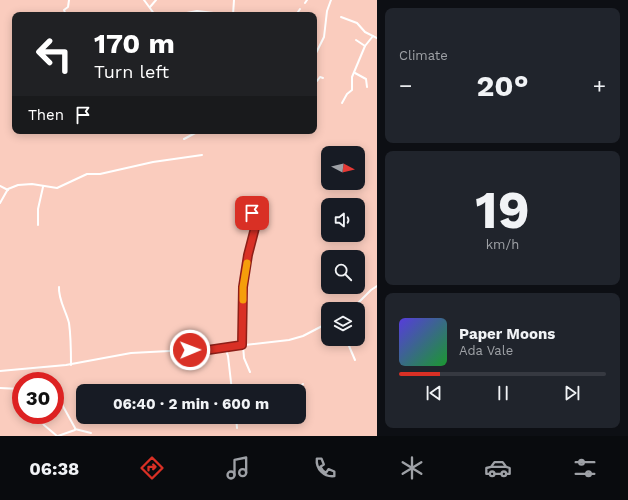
<!DOCTYPE html>
<meta charset="utf-8">
<style>
body{margin:0;font-family:"Work Sans",sans-serif;background:#20242c;color:#f1f3f6;height:100vh;display:flex;flex-direction:column;font-size:15px;white-space:nowrap}
*{box-sizing:border-box;margin:0}
p{font-size:13px;color:#9ea1a6}
.icon{flex:none;width:22px;height:22px;fill:none;stroke:currentColor;stroke-width:2;stroke-linecap:round;stroke-linejoin:round}
.map{position:relative;flex:1;overflow:hidden}
.details{display:flex;flex-direction:column;gap:8px;padding:8px;background:#0d0f14;width:251px}
.details>*{flex:none}
.hud{position:absolute;left:12px;top:12px;width:305px;height:122px;border-radius:8px;box-shadow:0 2px 10px #0003;background:#202124;color:#fff;overflow:hidden}
.needle{width:26px;rotate:97deg}
.buttons{position:absolute;left:321px;top:146px;display:grid;gap:8px}
.buttons a{display:grid;place-items:center;width:44px;height:44px;border-radius:8px;background:#171b24;box-shadow:0 2px 10px #0003;font-size:20px}
.speed{position:absolute;left:12px;top:372px;display:flex;gap:8px;font-size:20px;font-weight:700;text-align:center}
.speed>*{display:grid;place-content:center;width:52px;height:52px;border-radius:50%;background:#171b24;box-shadow:0 2px 10px #0003;line-height:1}
.speed .limit{border:6px solid #d22;background:#fff;color:#111}
.pin{position:absolute;display:grid;place-items:center;width:34px;height:34px;color:#fff;margin:-17px;border-radius:8px;box-shadow:0 2px 6px #0006}
.me{position:absolute;width:44px;margin:-22px;rotate:89deg;stroke-linejoin:round;filter:drop-shadow(0 0 3px #0008)}
.turn{display:flex;align-items:center;gap:14px;height:84px;padding:0 16px;font-size:18px}
.turn .icon{width:52px;height:52px;stroke-width:2.5}
.turn b{display:block;font-size:28px;line-height:34px}
.then{display:flex;align-items:center;height:38px;padding:0 16px;background:#0003;gap:8px;font-size:15px}
.big{font-size:30px;font-weight:700;line-height:1.1}
.details .widget{flex:1;display:flex;flex-direction:column;justify-content:center;gap:6px;min-width:0;padding:0 14px;border-radius:8px;background:#20242c}
.details .dial{align-items:center;gap:0}
.dial b{font-size:52px;line-height:1}
.song{display:flex;align-items:center;gap:12px}
.cover{width:48px;height:48px;border-radius:6px;background:linear-gradient(135deg,hsl(250 70% 55%),hsl(130 70% 35%))}
.played{height:4px;border-radius:2px;background:linear-gradient(90deg,#d93025 20%,#363941 20%)}
.keys{display:flex;justify-content:space-around;direction:ltr}
.heat{display:flex;justify-content:space-between;align-items:center;font-size:22px;direction:ltr}
.trip{position:absolute;left:76px;top:384px;width:230px;height:40px;border-radius:8px;background:#171b24;box-shadow:0 2px 10px #0003;font-weight:700;line-height:40px;text-align:center}
.tab-bar{display:flex;height:64px;justify-content:space-around;align-items:center;background:#090b0e;color:#9ea1a6}
.tab-bar .icon{width:28px;height:28px}
.tab-bar .active{color:#d93025}
.tab-bar b{font-size:18px;color:#f1f3f6}
main{display:flex;flex:1;min-height:0}
.map>svg:first-child{display:block}
</style>
<main>
<div class="map">
<svg width="377" height="436" viewBox="0 0 377 436">
<rect width="100%" height="100%" fill="#faccbe"/>
<g fill="none" stroke-linecap="round" stroke-linejoin="round">
<g stroke="#fff" stroke-width="2">
<polyline points="144,0 155,15"/>
<polyline points="305,3 307,0"/>
<polyline points="150,7 156,0"/>
<polyline points="66,15 64,10 68,7 69,0"/>
<polyline points="176,15 197,11 222,14 233,13"/>
<polyline points="233,15 234,0"/>
<polyline points="296,15 300,9"/>
<polyline points="341,17 357,23 365,32 377,38"/>
<polyline points="356,40 365,46 373,36"/>
<polyline points="314,57 324,37 327,11 331,0"/>
<polyline points="355,73 366,79 367,87"/>
<polyline points="314,80 317,81 320,77 323,78"/>
<polyline points="342,103 347,94 352,90 352,77 365,46"/>
<polyline points="184,139 199,131"/>
<polyline points="0,186 8,190"/>
<polyline points="0,203 8,189 18,185 32,184 57,188 87,174 100,174 153,162 202,155"/>
<polyline points="38,225 38,209 43,187"/>
<path d="M 59,287 C 58,299 66,311 69,323 C 71,337 71,351 71,365"/>
<polyline points="352,309 371,290 377,286"/>
<polyline points="346,339 355,360"/>
<polyline points="225,347 228,356 232,391"/>
<polyline points="0,371 66,365 131,353 208,349 289,340 303,336 328,323"/>
<polyline points="250,372 244,358 243,345 243,287 248,255 256,225 252,213"/>
<polyline points="0,388 21,389"/>
<polyline points="291,391 303,384"/>
<polyline points="55,397 59,399 75,428 75,430 58,436"/>
<polyline points="37,415 44,425 57,436"/>
<polyline points="236,417 237,428"/>
<polyline points="236,420 244,417"/>
<polyline points="75,429 91,433"/>
</g>
</g>
<g fill="none" stroke-linecap="round" stroke-linejoin="round">
<g stroke="#8d1f18" stroke-width="10">
<polyline id="route" points="190,350 208,350 242,345 243,287 248,255 256,224 252,213"/>
</g>
<use href="#route" stroke="#d93025" stroke-width="7"/>
<polyline stroke="#f59e0b" stroke-width="7" points="243,300 243,287 247,263"/>
</g>
</svg>
<div class="buttons">
<a><svg class="needle" viewBox="-14 -14 28 28"><path d="M0-13l5 13h-10z" fill="#e53935"/><path d="M0 13l5-13h-10z" fill="#9ea1a6"/></svg></a>
<a><svg class="icon" aria-label="sound" viewBox="0 0 24 24"><path d="M4 9h4l5-4v14l-5-4H4zM17 9q2 3 0 6"/></svg></a>
<a><svg class="icon" aria-label="search" viewBox="0 0 24 24"><circle cx="10" cy="10" r="6"/><path d="M15 15l6 6"/></svg></a>
<a><svg class="icon" aria-label="layers" viewBox="0 0 24 24"><path d="M12 4l9 5-9 5-9-5zM3 14l9 5 9-5"/></svg></a>
</div>
<div class="speed"><div class="limit">30</div></div>
<div class="pin" style="left:252px;top:213px;background:#d93025"><svg class="icon" aria-label="arrive" viewBox="0 0 24 24"><path d="M6 21V4h12l-3 4 3 4H6"/></svg></div>
<svg class="me" style="left:190px;top:350px" viewBox="-20 -20 40 40"><circle r="17" fill="#d93025" stroke="#fff" stroke-width="3"/><path d="M0-11L8 9 0 5-8 9z" fill="#fff"/></svg>
<div class="trip">06:40 · 2 min · 600 m</div>
<div class="hud">
<div class="turn"><svg class="icon" aria-label="left" viewBox="0 0 24 24"><path d="M17 20v-9H6M10 6l-5 5 5 5"/></svg><div><b>170 m</b>Turn left</div></div>
<div class="then">Then<svg class="icon" aria-label="arrive" viewBox="0 0 24 24"><path d="M6 21V4h12l-3 4 3 4H6"/></svg></div>
</div>
</div>
<section class="details">
<div class="widget"><p>Climate</p>
<div class="heat"><a>−</a><b class="big">20°</b><a>+</a></div>
</div>
<div class="widget dial"><b>19</b><p>km/h</p></div>
<div class="widget">
<div class="song"><i class="cover"></i><div><b>Paper Moons</b><p>Ada Vale</p></div></div>
<div class="played"></div>
<div class="keys"><svg class="icon" aria-label="previous" viewBox="0 0 24 24"><path d="M18 5L8 12l10 7zM5 5v14"/></svg><svg class="icon" aria-label="pause" viewBox="0 0 24 24"><path d="M8 5v14M16 5v14"/></svg><svg class="icon" aria-label="next" viewBox="0 0 24 24"><path d="M6 5l10 7-10 7zM19 5v14"/></svg></div>
</div>
</section>
</main>
<nav class="tab-bar">
<b>06:38</b>
<svg class="icon active" aria-label="directions" viewBox="0 0 24 24"><path d="M12 3l9 9-9 9-9-9zM9 14v-3h6M13 9l2 2-2 2"/></svg>
<svg class="icon" aria-label="music" viewBox="0 0 24 24"><path d="M9 18V5l10-2v13"/><circle cx="6" cy="18" r="3"/><circle cx="16" cy="16" r="3"/></svg>
<svg class="icon" aria-label="phone" viewBox="0 0 24 24"><path d="M5 4h4l2 5-3 2q2 4 5 5l2-3 5 2v4C11 20 4 13 5 4z"/></svg>
<svg class="icon" aria-label="climate" viewBox="0 0 24 24"><path d="M12 3v18M4 7l16 10M4 17L20 7"/></svg>
<svg class="icon" aria-label="car" viewBox="0 0 24 24"><path d="M5 17H2v-5l4-1 3-4h7l3 4 3 1v5h-3M9 17h6M6 11h13"/><circle cx="7" cy="17" r="2"/><circle cx="17" cy="17" r="2"/></svg>
<svg class="icon" aria-label="filters" viewBox="0 0 24 24"><path d="M4 7h16M4 17h16"/><circle cx="9" cy="7" r="2"/><circle cx="15" cy="17" r="2"/></svg>
</nav>
